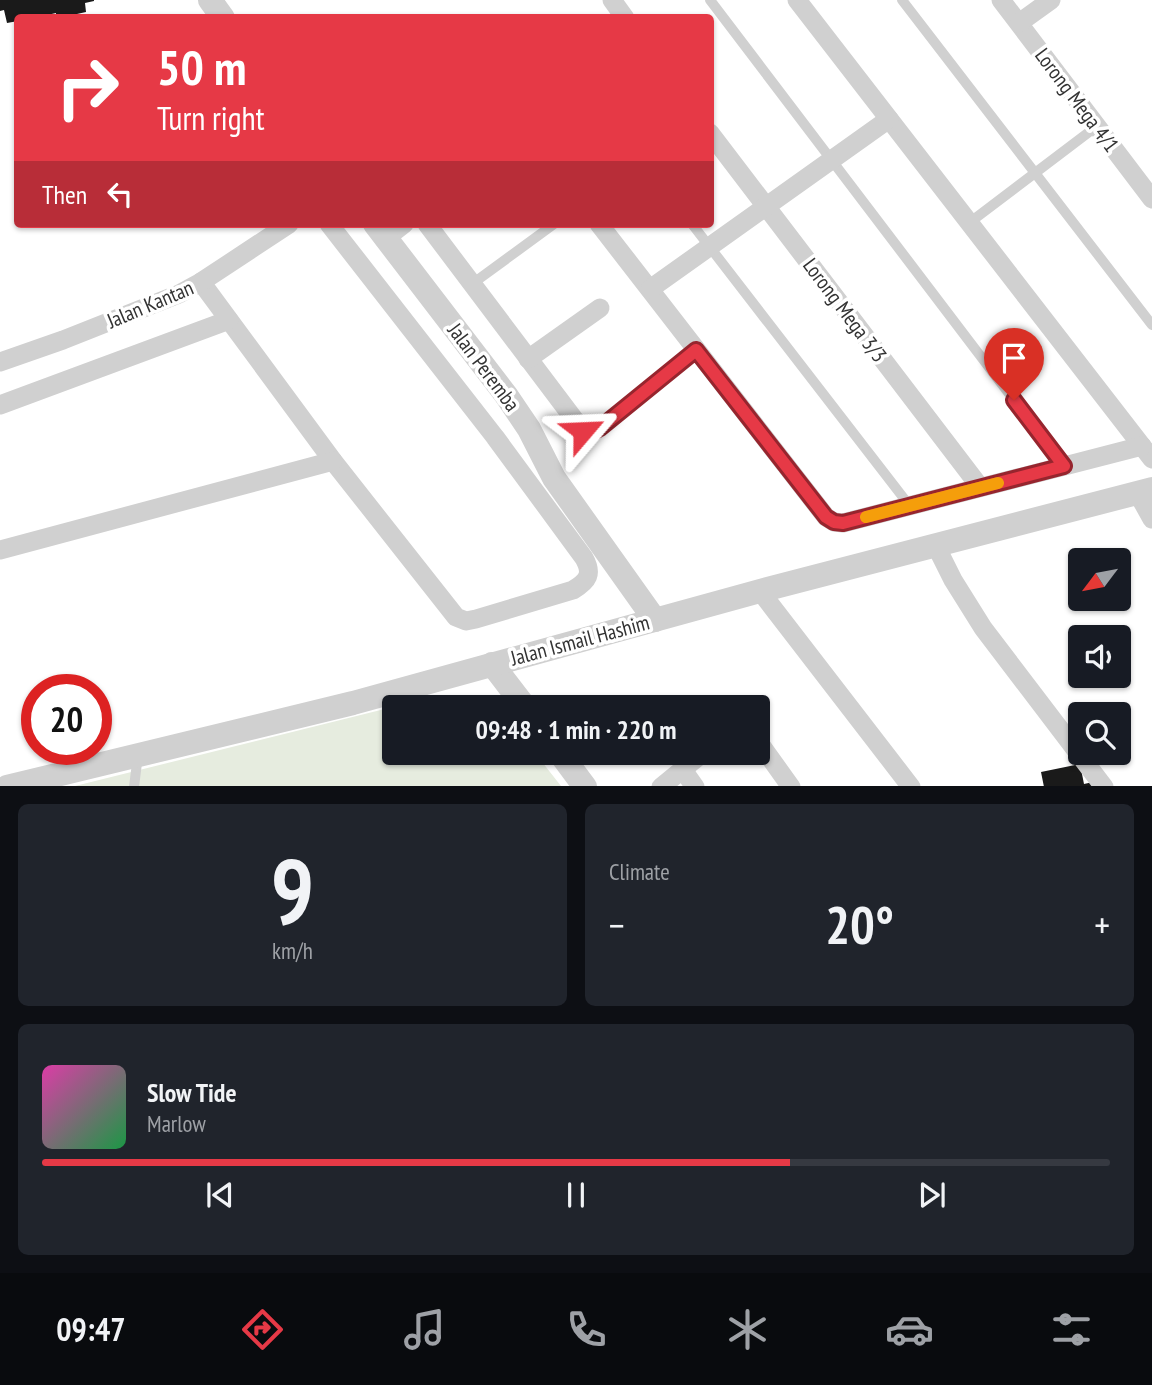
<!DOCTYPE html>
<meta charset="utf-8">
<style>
body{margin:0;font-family:"PT Sans Narrow",sans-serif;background:#20242c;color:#f1f3f6;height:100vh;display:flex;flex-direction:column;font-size:26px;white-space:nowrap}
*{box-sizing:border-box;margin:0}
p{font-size:23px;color:#9ea1a6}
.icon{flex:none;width:38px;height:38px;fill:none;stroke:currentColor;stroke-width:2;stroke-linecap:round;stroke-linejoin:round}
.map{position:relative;height:786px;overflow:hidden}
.side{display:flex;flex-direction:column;gap:18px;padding:18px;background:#0d0f14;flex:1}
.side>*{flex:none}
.banner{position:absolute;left:14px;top:14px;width:700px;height:214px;border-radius:7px;box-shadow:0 2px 5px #0004;background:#e63946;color:#fff;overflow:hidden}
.needle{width:46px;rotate:238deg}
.tools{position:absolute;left:1068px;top:548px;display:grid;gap:14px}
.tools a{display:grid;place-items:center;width:63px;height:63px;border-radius:7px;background:#171b24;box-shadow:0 2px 5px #0004;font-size:35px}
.speed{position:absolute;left:21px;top:674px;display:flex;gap:14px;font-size:35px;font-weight:700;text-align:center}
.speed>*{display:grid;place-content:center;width:91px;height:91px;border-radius:50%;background:#171b24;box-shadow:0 2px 5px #0004;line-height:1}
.speed .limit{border:10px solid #d22;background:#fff;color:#111}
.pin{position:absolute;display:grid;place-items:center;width:60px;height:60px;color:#fff;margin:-72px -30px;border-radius:50% 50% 50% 0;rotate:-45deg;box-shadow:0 0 7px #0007}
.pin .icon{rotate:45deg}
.me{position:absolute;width:77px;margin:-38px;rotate:64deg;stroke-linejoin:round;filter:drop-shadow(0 0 5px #0008)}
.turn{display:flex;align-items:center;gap:24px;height:147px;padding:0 28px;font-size:32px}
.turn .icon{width:91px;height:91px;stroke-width:2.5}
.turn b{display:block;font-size:49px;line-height:60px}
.then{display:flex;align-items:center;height:66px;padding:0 28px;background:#0003;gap:14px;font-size:26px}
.big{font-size:52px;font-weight:800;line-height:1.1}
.side .tile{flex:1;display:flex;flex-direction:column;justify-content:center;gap:10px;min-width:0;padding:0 24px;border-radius:10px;background:#20242c}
.side .dial{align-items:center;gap:0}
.dial b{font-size:91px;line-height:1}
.song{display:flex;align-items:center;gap:21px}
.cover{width:84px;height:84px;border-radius:10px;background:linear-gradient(135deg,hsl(320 70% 55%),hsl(140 70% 35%))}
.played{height:7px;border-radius:4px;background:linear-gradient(90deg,#e63946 70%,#363941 70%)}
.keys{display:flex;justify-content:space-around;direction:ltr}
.heat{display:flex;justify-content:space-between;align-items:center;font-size:38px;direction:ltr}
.side .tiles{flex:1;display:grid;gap:18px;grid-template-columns:1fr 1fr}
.tile:last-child{grid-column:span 2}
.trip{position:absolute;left:382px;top:695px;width:388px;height:70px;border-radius:7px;background:#171b24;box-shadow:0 2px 5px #0004;font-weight:800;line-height:70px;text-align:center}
.tabs{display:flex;height:112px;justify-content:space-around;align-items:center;background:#090b0e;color:#9ea1a6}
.tabs .icon{width:49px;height:49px}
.tabs .selected{color:#e63946}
.tabs b{font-size:32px;color:#f1f3f6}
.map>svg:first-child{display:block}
</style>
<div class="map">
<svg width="1152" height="787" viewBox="0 0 1152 787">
<rect width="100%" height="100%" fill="#fff"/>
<polygon fill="#e6ecdf" points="437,696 497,707 394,707 394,752 535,753 561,786 71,787"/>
<g fill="#1a1a1a">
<polygon points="0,0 94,0 94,1 85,3 86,12 59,18 56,18 56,13 34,18 18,18 18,21 7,23 4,10 0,11"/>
<polygon points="1080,764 1084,784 1093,782 1097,787 1044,787 1041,772"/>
</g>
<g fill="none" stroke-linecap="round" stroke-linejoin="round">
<g stroke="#d0d0d0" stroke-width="10">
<polyline points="710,0 1064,466"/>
<polyline points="902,0 1152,325"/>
<polyline points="969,223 1097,126"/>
<polyline points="692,224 909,505"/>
<polyline points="472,284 554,224"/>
<polyline points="583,431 593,432 600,428 696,350"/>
<polyline points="134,787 138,755"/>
</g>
<g stroke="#d0d0d0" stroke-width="19">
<polyline points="612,0 625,18"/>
<polyline points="797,0 1152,459"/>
<polyline points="1001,0 1152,199"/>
<polyline points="1019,23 1051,0"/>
<polyline points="710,133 980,487"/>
<polyline points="427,224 583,431"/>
<polyline points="599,224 826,517 834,522 843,523 1142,446"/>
<polyline points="386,238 404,224"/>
<path d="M 201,282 L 333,461 L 456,617 L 466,621 L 476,619 L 573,590 C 588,581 593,574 584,558 L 495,437 L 329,224"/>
<polyline points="650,289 889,119"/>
<polyline points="528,359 600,308"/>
<polyline points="0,362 63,340 179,294 201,282 289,224"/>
<polyline points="0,405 229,320"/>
<polyline points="1138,494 1152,519"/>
<polyline points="936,546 953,580 983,628 1104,787"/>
<polyline points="0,550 333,461"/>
<polyline points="760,591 911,787"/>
<polyline points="758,741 791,787"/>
<polyline points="683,770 695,787"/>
<polyline points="661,787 704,752"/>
</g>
<g stroke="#d0d0d0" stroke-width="24">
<polyline points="210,0 223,18"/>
<polyline points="375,224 506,395 529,429 554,478 655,620"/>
<polyline points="492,664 525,707"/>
<polyline points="559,752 585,787"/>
<polyline points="7,787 353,703 760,591 1152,489"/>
</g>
</g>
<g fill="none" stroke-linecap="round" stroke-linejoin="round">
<g stroke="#96252e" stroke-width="18">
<polyline id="route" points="583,431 593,432 600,428 696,350 826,517 834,522 843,523 1064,466 1014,400"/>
</g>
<use href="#route" stroke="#e63946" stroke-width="12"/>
<polyline stroke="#f59e0b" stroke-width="12" points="866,517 998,483"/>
</g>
<g text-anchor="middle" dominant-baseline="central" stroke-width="7" stroke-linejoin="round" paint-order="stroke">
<g font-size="21" fill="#333" stroke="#fff">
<text transform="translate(1077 100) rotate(53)">Lorong Mega 4/1</text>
<text transform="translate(150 304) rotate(-23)">Jalan Kantan</text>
<text transform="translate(845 310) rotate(53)">Lorong Mega 3/3</text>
<text transform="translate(484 367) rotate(53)">Jalan Peremba</text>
<text transform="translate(580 640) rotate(-15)">Jalan Ismail Hashim</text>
</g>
</g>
</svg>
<div class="tools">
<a><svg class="needle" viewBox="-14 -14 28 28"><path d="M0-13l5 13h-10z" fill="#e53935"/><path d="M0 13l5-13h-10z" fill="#9ea1a6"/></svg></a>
<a><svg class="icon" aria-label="sound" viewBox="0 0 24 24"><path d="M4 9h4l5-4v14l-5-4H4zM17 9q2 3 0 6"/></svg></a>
<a><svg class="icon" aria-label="search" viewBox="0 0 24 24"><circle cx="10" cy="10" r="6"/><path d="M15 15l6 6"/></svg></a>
</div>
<div class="speed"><div class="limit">20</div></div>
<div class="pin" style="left:1014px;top:400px;background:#d93025"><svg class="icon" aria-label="arrive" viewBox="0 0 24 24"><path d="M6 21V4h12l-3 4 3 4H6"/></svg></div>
<svg class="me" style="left:583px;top:431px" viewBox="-20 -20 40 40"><path d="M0-17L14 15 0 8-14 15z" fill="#e63946" stroke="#fff" stroke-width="4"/></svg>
<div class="trip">09:48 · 1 min · 220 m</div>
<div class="banner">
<div class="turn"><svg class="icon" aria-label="right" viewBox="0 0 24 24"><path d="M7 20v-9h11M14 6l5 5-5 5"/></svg><div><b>50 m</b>Turn right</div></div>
<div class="then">Then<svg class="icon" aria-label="left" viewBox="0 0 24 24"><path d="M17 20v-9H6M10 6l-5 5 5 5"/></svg></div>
</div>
</div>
<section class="side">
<div class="tiles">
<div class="tile dial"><b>9</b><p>km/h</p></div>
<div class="tile"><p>Climate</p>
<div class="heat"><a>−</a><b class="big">20°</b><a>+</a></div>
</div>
<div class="tile">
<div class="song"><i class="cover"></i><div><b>Slow Tide</b><p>Marlow</p></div></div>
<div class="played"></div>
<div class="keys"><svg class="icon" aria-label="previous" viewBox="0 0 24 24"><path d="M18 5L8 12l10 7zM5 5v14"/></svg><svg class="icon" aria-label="pause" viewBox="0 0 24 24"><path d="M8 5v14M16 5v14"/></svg><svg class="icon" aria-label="next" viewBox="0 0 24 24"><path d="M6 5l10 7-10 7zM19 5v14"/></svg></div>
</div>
</div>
</section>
<nav class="tabs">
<b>09:47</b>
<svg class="icon selected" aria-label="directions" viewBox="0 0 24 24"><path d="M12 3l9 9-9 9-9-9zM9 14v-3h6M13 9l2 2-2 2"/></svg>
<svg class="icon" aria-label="music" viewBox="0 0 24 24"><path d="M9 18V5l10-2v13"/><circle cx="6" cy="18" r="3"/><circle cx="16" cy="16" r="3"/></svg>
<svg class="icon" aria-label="phone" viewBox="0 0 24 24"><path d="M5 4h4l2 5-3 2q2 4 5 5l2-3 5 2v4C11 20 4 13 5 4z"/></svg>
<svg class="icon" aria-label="climate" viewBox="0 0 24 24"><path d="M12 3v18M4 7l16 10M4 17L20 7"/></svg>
<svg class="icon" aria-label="car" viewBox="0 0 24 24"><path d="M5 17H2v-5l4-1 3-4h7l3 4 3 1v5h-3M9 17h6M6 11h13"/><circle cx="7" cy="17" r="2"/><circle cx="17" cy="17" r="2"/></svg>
<svg class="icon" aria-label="filters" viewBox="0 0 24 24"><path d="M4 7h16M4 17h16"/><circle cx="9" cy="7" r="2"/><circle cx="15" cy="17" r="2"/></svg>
</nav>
